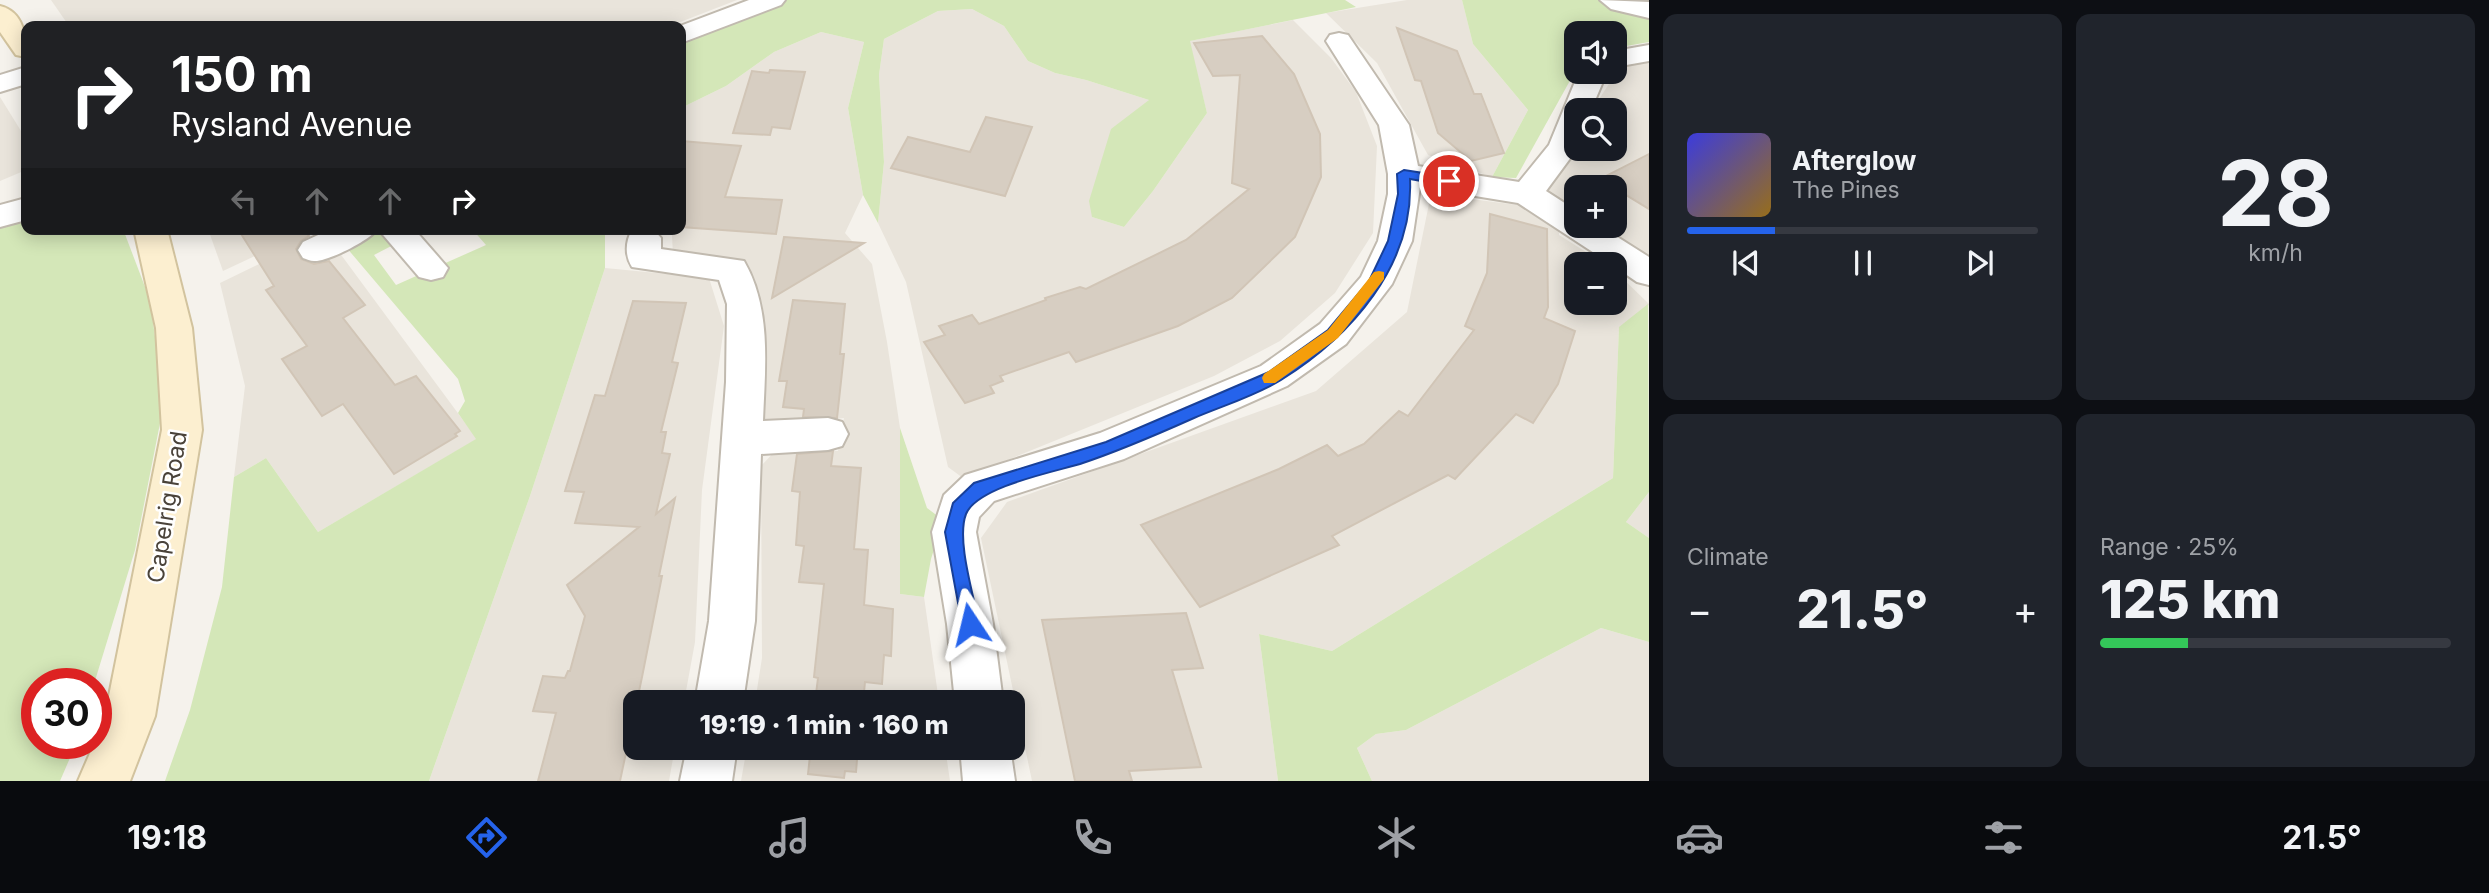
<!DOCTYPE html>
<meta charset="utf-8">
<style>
body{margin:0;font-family:Inter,sans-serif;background:#20242c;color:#f1f3f6;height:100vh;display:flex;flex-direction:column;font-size:26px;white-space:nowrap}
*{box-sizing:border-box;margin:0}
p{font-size:23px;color:#9ea1a6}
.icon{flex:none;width:38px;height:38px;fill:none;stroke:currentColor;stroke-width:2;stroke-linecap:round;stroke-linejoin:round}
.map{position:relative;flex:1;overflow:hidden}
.panel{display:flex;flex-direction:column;gap:14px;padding:14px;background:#0d0f14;width:840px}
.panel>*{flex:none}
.top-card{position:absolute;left:21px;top:21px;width:665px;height:214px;border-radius:14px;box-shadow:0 4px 18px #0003;background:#202124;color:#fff;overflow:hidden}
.tools{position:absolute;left:1564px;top:21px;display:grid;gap:14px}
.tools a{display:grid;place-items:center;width:63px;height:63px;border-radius:14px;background:#171b24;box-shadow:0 4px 18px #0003;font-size:35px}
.speed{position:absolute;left:21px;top:668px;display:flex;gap:14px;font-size:35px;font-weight:700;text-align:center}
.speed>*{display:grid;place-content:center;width:91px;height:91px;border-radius:50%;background:#171b24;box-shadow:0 4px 18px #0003;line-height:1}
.speed .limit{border:10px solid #d22;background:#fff;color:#111}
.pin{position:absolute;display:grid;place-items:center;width:60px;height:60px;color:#fff;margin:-30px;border:4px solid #fff;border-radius:50%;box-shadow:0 2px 7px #0007}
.me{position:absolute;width:77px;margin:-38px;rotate:350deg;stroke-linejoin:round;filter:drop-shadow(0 0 5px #0008)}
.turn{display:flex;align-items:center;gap:24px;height:147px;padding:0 35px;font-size:32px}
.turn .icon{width:91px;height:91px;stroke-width:2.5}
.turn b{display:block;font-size:49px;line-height:60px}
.lanes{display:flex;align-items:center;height:66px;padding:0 35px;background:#0003;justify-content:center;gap:35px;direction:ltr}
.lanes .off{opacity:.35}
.big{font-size:52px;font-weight:800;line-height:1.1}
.panel .card{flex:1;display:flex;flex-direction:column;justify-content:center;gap:10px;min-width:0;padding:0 24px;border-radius:14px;background:#20242c}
.panel .dial{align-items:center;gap:0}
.dial b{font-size:91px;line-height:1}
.song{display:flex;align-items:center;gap:21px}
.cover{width:84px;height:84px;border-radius:10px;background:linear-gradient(135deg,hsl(240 70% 55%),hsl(40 70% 35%))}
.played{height:7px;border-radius:4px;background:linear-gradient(90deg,#2563eb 25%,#363941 25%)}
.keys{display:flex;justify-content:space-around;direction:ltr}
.heat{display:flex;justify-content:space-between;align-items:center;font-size:38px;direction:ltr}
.charge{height:10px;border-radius:5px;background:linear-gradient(90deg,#34c759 25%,#363941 0)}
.panel .tiles{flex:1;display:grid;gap:14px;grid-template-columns:repeat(2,1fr)}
.trip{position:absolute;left:623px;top:690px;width:402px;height:70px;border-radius:14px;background:#171b24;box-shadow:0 4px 18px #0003;font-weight:800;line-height:70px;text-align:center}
.tabs{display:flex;height:112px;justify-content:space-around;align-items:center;background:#090b0e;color:#9ea1a6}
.tabs .icon{width:49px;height:49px}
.tabs .active{color:#2563eb}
.tabs b{font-size:32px;color:#f1f3f6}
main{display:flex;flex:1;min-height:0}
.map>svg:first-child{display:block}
</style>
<main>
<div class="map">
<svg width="1649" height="781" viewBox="0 0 1649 781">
<rect width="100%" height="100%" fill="#f5f2ec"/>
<g fill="#e9e4db">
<polygon points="51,0 737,0 670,26 69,26"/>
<polygon points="1407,0 1462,0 1473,44 1528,110 1492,177 1428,155 1377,63 1326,13"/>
<polygon points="972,9 1004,26 1028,61 1055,73 1086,80 1149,100 1092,217 1124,227 1153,191 1207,113 1189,41 1293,20 1331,58 1356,92 1377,146 1373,233 1335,293 1280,341 1214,376 963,478 948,467 906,282 878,223 884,162 879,75 884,39 938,11"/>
<polygon points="821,32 864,42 848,108 863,195 845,233 872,264 887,342 900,428 900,594 924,597 939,702 755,702 762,658 761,466 776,450 838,451 844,418 778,425 759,416 745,264 673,256 672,235 604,231 681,229 681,108 726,86 774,52"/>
<polygon points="1644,58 1649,58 1649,259 1593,226 1615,226 1615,187 1577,187 1577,216 1543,194 1577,149 1615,149 1615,110 1592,110 1620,67"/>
<polygon points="0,97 26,139 26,170 0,181"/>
<polygon points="1431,194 1527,206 1559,228 1559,235 1605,264 1577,264 1577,303 1615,303 1615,271 1649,304 1649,307 1649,305 1619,328 1613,478 1332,651 1259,634 1278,781 1032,781 981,538 1007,502 1316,391 1407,312"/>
<polygon points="208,229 312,229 223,271"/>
<polygon points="298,245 312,262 339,252 477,439 318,532 266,458 234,477 245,386 220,283"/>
<polygon points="605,268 709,278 724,326 702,490 695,642 684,702 635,702 635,747 675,747 669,781 429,781 530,496"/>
<polygon points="1649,492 1649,538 1626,522"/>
<polygon points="1601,628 1649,642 1649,781 1372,781 1357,748 1376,734 1406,730"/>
<polygon points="747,747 945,747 950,781 741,781"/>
</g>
<g fill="#d4e7b8">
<polygon points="786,0 1345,0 1356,7 1190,41 1207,113 1153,191 1124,227 1092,217 1089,201 1111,129 1149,100 1086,80 1055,73 1028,61 1004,26 972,9 938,11 884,39 879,75 884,162 878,223 863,195 848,108 864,42 821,32 774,52 726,86 681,108 681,44"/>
<polygon points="1462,0 1601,0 1616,8 1649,15 1649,42 1615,48 1615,33 1577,33 1577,68 1516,178 1492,177 1528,110 1473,44"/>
<polygon points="26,218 26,229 123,229 150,300 164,403 135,550 94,684 37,684 37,744 76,744 60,781 0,781 0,227"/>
<polygon points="472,229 605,229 605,268 530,496 429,781 165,781 190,710 222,587 234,477 266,458 318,532 476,439 458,413 465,401 458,379 346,247 370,235 391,235 397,243 374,255 396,285 486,245"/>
<polygon points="1648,304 1649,492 1626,522 1649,538 1649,642 1601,628 1406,730 1376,734 1357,748 1372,781 1278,781 1259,634 1332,651 1613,478 1619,327"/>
<polygon points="900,428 927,508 943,520 931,559 924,597 900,594"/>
</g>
<g fill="#d7cec2" stroke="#d1c5b6" stroke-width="2">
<polygon points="1397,28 1457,51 1474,94 1481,94 1504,153 1471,161 1438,133 1421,81 1415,80"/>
<polygon points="1262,36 1294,74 1320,134 1321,177 1295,237 1232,298 1178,326 1076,362 1069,352 1000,376 1003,381 990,386 994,393 965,403 924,342 945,335 939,326 972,315 979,324 1046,300 1045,298 1080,287 1086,289 1186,240 1249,189 1232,183 1240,75 1213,76 1194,43"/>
<polygon points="770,70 805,72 790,129 772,127 770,135 733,133 752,71 769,73"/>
<polygon points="986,117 1032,127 1005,196 891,168 908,137 970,152"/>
<polygon points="681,141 741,146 725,197 782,200 776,234 681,227"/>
<polygon points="1649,154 1649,209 1600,179"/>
<polygon points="1490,214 1547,229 1548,307 1544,318 1575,331 1558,384 1533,423 1516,414 1455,479 1448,475 1332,536 1339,545 1200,607 1141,525 1279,469 1327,445 1338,456 1364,444 1399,411 1408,416 1474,330 1465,326 1487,273"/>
<polygon points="238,229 303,229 309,236 301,241 296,249 301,259 314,264 329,261 365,305 343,318 395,385 416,376 460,431 455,434 457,436 394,474 343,404 322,416 282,359 307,346 266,290 274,286"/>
<polygon points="784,237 864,243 772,298"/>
<polygon points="793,300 845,304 840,354 844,354 837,418 803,417 804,409 783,407 787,381 779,381"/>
<polygon points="633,301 686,303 672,362 678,363 661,432 666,432 662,453 670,454 656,514 675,498 659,576 662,576 642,677 620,781 538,781 556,713 533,711 543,676 565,678 568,671 570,671 585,616 567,585 639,527 575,523 584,492 565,491 595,395 605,396"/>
<polygon points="833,451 831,466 861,468 854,549 868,550 864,605 893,609 891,656 884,655 882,684 865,682 863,702 815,702 818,678 814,677 824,584 799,582 804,546 796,545 800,492 792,491 797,454"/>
<polygon points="1186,613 1203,668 1172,670 1201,767 1129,771 1132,781 1075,781 1042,620"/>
<polygon points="811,747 858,747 856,772 845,771 844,778 808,774"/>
</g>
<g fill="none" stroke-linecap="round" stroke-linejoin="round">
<g stroke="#c1baaf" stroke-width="4">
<g id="street">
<polygon points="749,0 785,0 781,5 681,43 680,26"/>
<polygon points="1600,0 1649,2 1649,18 1611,9"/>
<polygon points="1339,33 1348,35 1409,125 1418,166 1519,182 1549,145 1579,72 1607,72 1591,110 1577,110 1577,149 1546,191 1577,211 1577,226 1600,226 1649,257 1649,285 1637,282 1615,267 1615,264 1611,264 1518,203 1420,187 1412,241 1392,284 1346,344 1287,386 1124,459 994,501 979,517 976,532 993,624 1003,702 955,702 947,624 932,532 944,495 965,475 1100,433 1261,366 1320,324 1361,277 1378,241 1388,194 1388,174 1379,125 1326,41 1330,35"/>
<polygon points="1649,45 1649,61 1615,67 1615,51"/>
<polygon points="26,67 26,84 0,92 0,75"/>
<polygon points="26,198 26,220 0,227 0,205"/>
<path d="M 331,229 L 377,229 C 371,240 327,262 314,261 C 310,261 307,259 303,258 L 298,250 L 303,242 Z"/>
<polygon points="378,229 414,229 448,268 443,277 431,280 419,277"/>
<path d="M 653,229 L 661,238 L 661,249 L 744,261 C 772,309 765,368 763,421 L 828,418 L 842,422 L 848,434 L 842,446 L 828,450 L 761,454 L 755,621 L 743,702 L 695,702 L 709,621 L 726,382 L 727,304 L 719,280 L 632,267 C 625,256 625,242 632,230 Z"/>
<polygon points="687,747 737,747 732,781 680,781"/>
<polygon points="960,747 1010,747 1015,781 963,781"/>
</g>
</g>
<g stroke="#d2c39e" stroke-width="4">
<g id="secondary">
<path d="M 0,6 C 24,12 26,36 26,57 L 16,55 L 0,32 Z"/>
<polygon points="134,229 167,229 192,328 202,430 155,716 130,781 78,781 94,744 96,744 105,716 162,430 156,328"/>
</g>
</g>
<use href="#street" fill="#fff" fill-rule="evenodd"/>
<use href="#secondary" fill="#fcefd0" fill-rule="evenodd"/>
</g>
<path fill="#2563eb" stroke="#184099" stroke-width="2" d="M 1404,170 L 1449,177 L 1456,181 L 1449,186 L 1410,179 C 1414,266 1351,336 1281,380 C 1255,396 1222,406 1194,418 C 1156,435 1119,451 1080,464 C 1053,472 977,487 966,514 C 956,540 974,596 979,624 L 977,630 L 970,633 L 963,630 L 945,532 L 953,503 L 974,483 L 1106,442 L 1269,372 L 1328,330 L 1369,281 L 1388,241 L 1398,194 L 1397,174 Z"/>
<polygon fill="#f59e0b" points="1379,271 1384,272 1384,279 1338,338 1275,383 1264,383 1262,378 1264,374 1328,330 1374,272"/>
<g text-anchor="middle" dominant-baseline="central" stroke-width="5" stroke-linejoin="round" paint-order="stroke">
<g font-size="23" fill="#4a433a" stroke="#fff">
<text transform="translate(167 507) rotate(-81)">Capelrig Road</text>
</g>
</g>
</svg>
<div class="tools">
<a><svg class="icon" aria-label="sound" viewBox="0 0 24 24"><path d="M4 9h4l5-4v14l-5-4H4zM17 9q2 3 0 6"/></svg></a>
<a><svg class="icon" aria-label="search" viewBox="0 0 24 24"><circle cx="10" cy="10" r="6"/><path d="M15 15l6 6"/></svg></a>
<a>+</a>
<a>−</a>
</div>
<div class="speed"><div class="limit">30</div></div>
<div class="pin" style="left:1449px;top:181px;background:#d93025"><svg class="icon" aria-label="arrive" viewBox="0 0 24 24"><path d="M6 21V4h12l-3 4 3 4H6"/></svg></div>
<svg class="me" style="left:970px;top:624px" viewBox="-20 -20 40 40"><path d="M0-17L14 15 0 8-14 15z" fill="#2563eb" stroke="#fff" stroke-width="4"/></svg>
<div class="trip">19:19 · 1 min · 160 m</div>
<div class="top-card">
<div class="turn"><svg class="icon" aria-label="right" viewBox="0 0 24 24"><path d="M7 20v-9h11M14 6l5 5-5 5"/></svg><div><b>150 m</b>Rysland Avenue</div></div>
<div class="lanes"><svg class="icon off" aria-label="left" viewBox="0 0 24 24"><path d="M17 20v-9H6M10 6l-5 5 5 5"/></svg><svg class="icon off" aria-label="ahead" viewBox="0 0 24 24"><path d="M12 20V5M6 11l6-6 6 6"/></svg><svg class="icon off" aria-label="ahead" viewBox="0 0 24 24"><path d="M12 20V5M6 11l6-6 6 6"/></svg><svg class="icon" aria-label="right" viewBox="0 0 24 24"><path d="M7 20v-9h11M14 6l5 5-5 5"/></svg></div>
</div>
</div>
<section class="panel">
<div class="tiles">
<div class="card">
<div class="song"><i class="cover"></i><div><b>Afterglow</b><p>The Pines</p></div></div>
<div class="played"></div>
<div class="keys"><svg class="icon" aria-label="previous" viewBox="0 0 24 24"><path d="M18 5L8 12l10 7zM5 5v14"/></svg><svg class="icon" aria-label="pause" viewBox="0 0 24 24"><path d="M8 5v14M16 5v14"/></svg><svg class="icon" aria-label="next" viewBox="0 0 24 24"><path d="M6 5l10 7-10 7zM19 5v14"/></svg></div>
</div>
<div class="card dial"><b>28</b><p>km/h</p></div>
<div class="card"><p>Climate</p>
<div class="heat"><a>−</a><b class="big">21.5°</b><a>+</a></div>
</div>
<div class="card"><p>Range · 25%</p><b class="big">125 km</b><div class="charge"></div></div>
</div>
</section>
</main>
<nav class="tabs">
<b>19:18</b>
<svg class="icon active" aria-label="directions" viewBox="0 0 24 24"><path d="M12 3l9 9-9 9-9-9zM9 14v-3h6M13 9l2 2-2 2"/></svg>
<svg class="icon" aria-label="music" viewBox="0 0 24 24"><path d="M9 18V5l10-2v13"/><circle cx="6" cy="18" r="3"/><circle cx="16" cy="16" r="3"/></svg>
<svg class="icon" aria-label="phone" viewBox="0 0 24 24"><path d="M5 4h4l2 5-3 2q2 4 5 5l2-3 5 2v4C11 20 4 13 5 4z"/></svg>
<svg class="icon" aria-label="climate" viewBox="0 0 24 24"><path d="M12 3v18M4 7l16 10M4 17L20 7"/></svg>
<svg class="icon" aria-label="car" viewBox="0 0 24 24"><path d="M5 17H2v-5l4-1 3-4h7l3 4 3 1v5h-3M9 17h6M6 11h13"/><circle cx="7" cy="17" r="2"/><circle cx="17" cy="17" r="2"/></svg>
<svg class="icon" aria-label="filters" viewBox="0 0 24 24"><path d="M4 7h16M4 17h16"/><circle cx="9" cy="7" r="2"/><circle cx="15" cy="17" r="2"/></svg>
<b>21.5°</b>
</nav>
